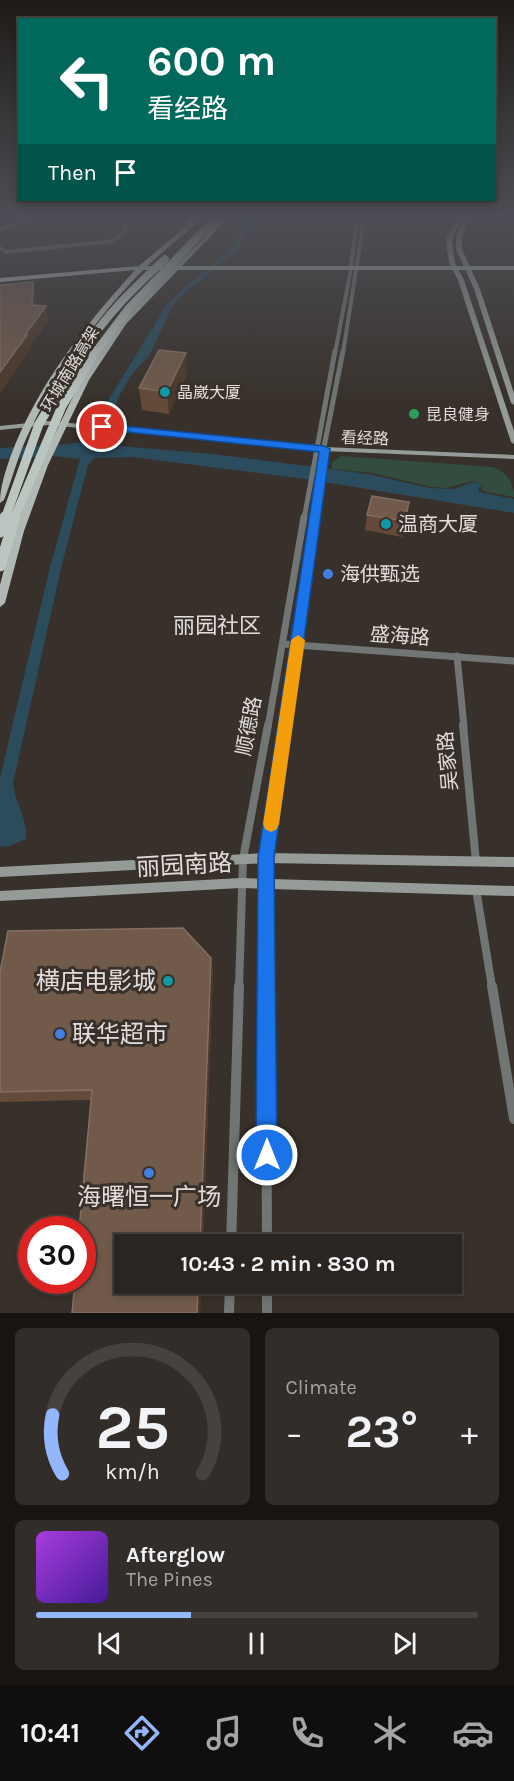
<!DOCTYPE html>
<meta charset="utf-8">
<style>
body{margin:0;font-family:Karla,"Noto Sans SC",sans-serif;background:#322d29;color:#f1f3f6;height:100vh;display:flex;flex-direction:column;font-size:22px;white-space:nowrap}
*{box-sizing:border-box;margin:0}
p{font-size:20px;color:#a5a5a5}
.icon{flex:none;width:33px;height:33px;fill:none;stroke:currentColor;stroke-width:2;stroke-linecap:round;stroke-linejoin:round}
.map{position:relative;height:1313px;overflow:hidden}
.panel{display:flex;flex-direction:column;gap:15px;padding:15px;background:#171412;flex:1}
.panel>*{flex:none}
.guide{position:absolute;left:18px;top:18px;width:478px;height:183px;border-radius:0px;box-shadow:0 3px 9px #0003,0 0 0 2px #46423e;background:#00695c;color:#fff;overflow:hidden}
.speed{position:absolute;left:18px;top:1216px;display:flex;gap:12px;font-size:30px;font-weight:700;text-align:center}
.speed>*{display:grid;place-content:center;width:78px;height:78px;border-radius:50%;background:#2a2520;box-shadow:0 3px 9px #0003,0 0 0 2px #46423e;line-height:1}
.speed .limit{border:9px solid #d22;background:#fff;color:#111}
.pin{position:absolute;display:grid;place-items:center;width:51px;height:51px;color:#fff;margin:-26px;border:3px solid #fff;border-radius:50%;box-shadow:0 2px 6px #0007}
.me{position:absolute;width:66px;margin:-33px;rotate:0deg;stroke-linejoin:round;filter:drop-shadow(0 0 4px #0008)}
.turn{display:flex;align-items:center;gap:21px;height:126px;padding:0 30px;font-size:27px}
.turn .icon{width:78px;height:78px;stroke-width:2.5}
.turn b{display:block;font-size:42px;line-height:51px}
.then{display:flex;align-items:center;height:57px;padding:0 30px;background:#0003;gap:12px;font-size:22px}
.big{font-size:45px;font-weight:700;line-height:1.1}
.panel .card{flex:1;display:flex;flex-direction:column;justify-content:center;gap:9px;min-width:0;padding:0 21px;border-radius:9px;background:#322d29}
.panel .dial{align-items:center;gap:0}
.dial svg{height:156px;overflow:visible;fill:none;stroke:#46423e;stroke-width:7;stroke-linecap:round;text-anchor:middle}
.dial text{fill:#f1f3f6;stroke:none}
.song{display:flex;align-items:center;gap:18px}
.cover{width:72px;height:72px;border-radius:9px;background:linear-gradient(135deg,hsl(280 70% 55%),hsl(260 70% 35%))}
.played{height:6px;border-radius:3px;background:linear-gradient(90deg,#93b7fd 35%,#46423e 35%)}
.keys{display:flex;justify-content:space-around;direction:ltr}
.heat{display:flex;justify-content:space-between;align-items:center;font-size:33px;direction:ltr}
.panel .tiles{flex:1;display:grid;gap:15px;grid-template-columns:1fr 1fr}
.card:last-child{grid-column:span 2}
.trip{position:absolute;left:114px;top:1234px;width:348px;height:60px;border-radius:0px;background:#2a2520;box-shadow:0 3px 9px #0003,0 0 0 2px #46423e;font-weight:700;line-height:60px;text-align:center}
.menu{display:flex;height:96px;justify-content:space-around;align-items:center;background:#110f0d;color:#a5a5a5}
.menu .icon{width:42px;height:42px}
.menu .current{color:#93b7fd}
.menu b{font-size:27px;color:#f1f3f6}
.map>svg:first-child{display:block}
</style>
<div class="map">
<svg width="514" height="1313" viewBox="0 0 514 1313">
<rect width="100%" height="100%" fill="#38312b"/>
<path fill="#334c40" d="M 341,456 L 493,467 C 506,472 514,482 514,497 L 486,492 L 481,489 L 483,485 L 472,481 L 447,488 L 432,487 L 372,473 L 332,469 L 332,462 Z"/>
<path fill="#2b4c5d" d="M 243,219 L 249,219 L 242,247 L 180,297 L 173,305 L 149,356 L 132,374 L 119,396 L 103,441 L 108,445 L 213,454 L 368,474 L 430,488 L 454,489 L 473,482 L 483,485 L 478,489 L 479,492 L 514,499 L 514,513 L 306,479 L 132,457 L 94,458 L 88,465 L 62,564 L 13,783 C 15,803 28,819 26,839 L 7,847 L 0,846 L 0,778 L 49,571 L 80,459 L 54,456 L 0,459 L 0,448 L 69,444 L 81,442 L 90,435 L 109,399 L 166,306 L 186,286 L 228,252 L 235,244 Z"/>
<g fill="none" stroke-linecap="round" stroke-linejoin="round">
<g stroke="#717674" stroke-width="4">
<polyline points="0,230 31,219"/>
<polyline points="0,248 7,252 112,241 123,234 129,219"/>
<polyline points="335,353 350,274 357,219"/>
<polyline points="343,353 364,219"/>
</g>
<g stroke="#717674" stroke-width="5">
<polyline points="304,519 335,351"/>
<polyline points="313,519 320,467 343,351"/>
</g>
<g stroke="#717674" stroke-width="7">
<polyline points="283,644 514,661"/>
<polyline points="457,656 464,727"/>
<polyline points="268,727 304,517"/>
<polyline points="284,727 313,517"/>
</g>
<g stroke="#717674" stroke-width="8">
<polyline points="463,725 476,862"/>
<polyline points="476,889 492,987"/>
<polyline points="239,987 243,859 268,725"/>
<polyline points="266,987 266,858 284,725"/>
</g>
<g stroke="#717674" stroke-width="10">
<polyline points="266,986 267,1245"/>
<polyline points="492,986 514,1119"/>
<polyline points="231,1245 239,986"/>
<polyline points="267,1284 267,1313"/>
<polyline points="229,1313 230,1284"/>
</g>
<g fill="#959c98" fill-rule="evenodd">
<polygon points="456,219 461,219 452,240 455,263 464,280 514,431 514,444 511,442 458,280 449,263 446,240"/>
<polygon points="464,219 469,219 462,237 462,249 480,289 514,393 514,405 511,403 474,289 456,249 456,237"/>
<polygon points="48,421 324,447 514,455 514,459 324,451 48,425 0,430 0,426"/>
<polygon points="266,853 514,857 514,867 266,863 0,877 0,867"/>
<polygon points="241,878 514,886 514,896 241,888 0,901 0,891"/>
</g>
<path fill="#b0b9b4" fill-rule="evenodd" d="M 194,219 L 201,219 L 147,266 L 175,266 L 214,228 L 216,229 L 216,231 L 182,266 L 514,266 L 514,270 L 178,270 L 126,324 L 89,380 L 48,465 L 24,531 L 5,603 L 0,607 L 0,585 L 14,531 L 40,465 L 81,380 L 121,322 L 171,270 L 143,270 C 95,319 54,377 26,439 C 17,459 12,480 4,500 L 0,503 C 0,487 5,473 10,458 C 36,387 85,325 135,270 L 0,282 L 0,278 L 139,266 Z"/>
<g fill="#bcc6c1" fill-rule="evenodd">
<polygon points="189,219 195,219 186,233 182,233 181,232"/>
<polygon points="218,219 225,219 208,239 204,239 204,237"/>
</g>
<g stroke="#bcc6c1" stroke-width="8">
<path d="M 82,353 C 104,316 134,288 165,259"/>
<polyline points="95,353 129,308 215,219"/>
</g>
<g stroke="#bcc6c1" stroke-width="9">
<polyline points="5,519 39,424 83,351"/>
<polyline points="14,519 62,406 96,351"/>
</g>
<g stroke="#bcc6c1" stroke-width="11">
<polyline points="0,532 5,517"/>
<polyline points="0,566 15,517"/>
</g>
</g>
<g fill="#644a39">
<polygon points="187,374 169,414 142,410 139,388"/>
<polygon points="409,502 402,537 365,530 367,515"/>
<polygon points="183,928 211,958 213,972 203,1245 124,1245 124,1284 201,1284 200,1313 72,1313 75,1281 82,1281 82,1230 79,1230 91,1100 0,1102 0,972 8,931"/>
</g>
<g fill="#4c392c">
<polygon points="33,282 36,296 36,319 32,305"/>
<polygon points="46,306 49,320 30,347 31,349 0,393 0,372"/>
<polygon points="186,353 187,374 169,414 167,392"/>
<polygon points="211,958 213,972 203,1245 200,1245"/>
<polygon points="198,1284 201,1284 200,1313 197,1313"/>
</g>
<g fill="#715a4a" stroke="#836e61" stroke-width="1.5">
<polygon points="33,282 32,305 46,306 25,335 27,335 0,372 0,285"/>
<polygon points="159,350 186,353 167,392 139,388"/>
<polygon points="372,496 409,502 405,521 367,515"/>
<polygon points="183,928 211,958 200,1245 124,1245 124,1284 198,1284 197,1313 72,1313 75,1281 82,1281 82,1230 79,1230 92,1090 0,1092 0,972 8,931"/>
</g>
<linearGradient id="sky" x2="0" y2="1"><stop stop-color="#1f1b18"/><stop offset="0.54" stop-color="#4d4e55"/><stop offset="1" stop-color="#4d4e55" stop-opacity="0"/></linearGradient>
<rect width="514" height="403" fill="url(#sky)"/>
<polygon fill="#1a73e8" stroke="#114b97" stroke-width="1.5" points="102,424 324,446 330,449 274,858 277,1155 274,1162 267,1165 259,1162 256,1155 258,858 319,452 99,429 97,427"/>
<polygon fill="#f59e0b" points="298,635 305,640 279,824 277,829 271,832 265,829 263,824 291,640"/>
<g fill="#0f9aa8" stroke="#38312b" stroke-width="2">
<circle cx="165" cy="392" r="6"/>
<circle cx="386" cy="524" r="6"/>
<circle cx="168" cy="981" r="6"/>
</g>
<circle fill="#2e9e5b" stroke="#38312b" stroke-width="2" cx="414" cy="414" r="6"/>
<g fill="#3f7fe0" stroke="#38312b" stroke-width="2">
<circle cx="328" cy="574" r="6"/>
<circle cx="60" cy="1034" r="6"/>
<circle cx="149" cy="1173" r="6"/>
</g>
<g text-anchor="middle" dominant-baseline="central" stroke-width="6" stroke-linejoin="round" paint-order="stroke">
<g font-size="16" fill="#e2ddda" stroke="#38312b">
<text transform="translate(70 369) rotate(-59)">环城南路高架</text>
<text transform="translate(365 438) rotate(2)">看经路</text>
</g>
<g font-size="16" fill="#e2ddda" stroke="#38312b" text-anchor="start">
<text x="177" y="392">晶崴大厦</text>
<text x="426" y="414">昆良健身</text>
</g>
<g font-size="20" fill="#e2ddda" stroke="#38312b" text-anchor="start">
<text x="398" y="524">温商大厦</text>
<text x="340" y="574">海供甄选</text>
</g>
<g font-size="20" fill="#e2ddda" stroke="#38312b">
<text transform="translate(400 636) rotate(4)">盛海路</text>
<text transform="translate(249 726) rotate(-79)">顺德路</text>
<text transform="translate(448 761) rotate(-95)">吴家路</text>
</g>
<g font-size="22" fill="#e2ddda" stroke="#38312b">
<text x="217" y="626">丽园社区</text>
</g>
<g font-size="24" fill="#e2ddda" stroke="#38312b">
<text transform="translate(184 865) rotate(-3)">丽园南路</text>
</g>
<g font-size="24" fill="#e2ddda" stroke="#38312b" text-anchor="end">
<text x="156" y="981">横店电影城</text>
<text x="72" y="1034" text-anchor="start">联华超市</text>
<text x="149" y="1197" text-anchor="middle">海曙恒一广场</text>
</g>
</g>
</svg>
<div class="speed"><div class="limit">30</div></div>
<div class="pin" style="left:102px;top:427px;background:#d93025"><svg class="icon" aria-label="arrive" viewBox="0 0 24 24"><path d="M6 21V4h12l-3 4 3 4H6"/></svg></div>
<svg class="me" style="left:267px;top:1155px" viewBox="-20 -20 40 40"><circle r="17" fill="#1a73e8" stroke="#fff" stroke-width="3"/><path d="M0-11L8 9 0 5-8 9z" fill="#fff"/></svg>
<div class="trip">10:43 · 2 min · 830 m</div>
<div class="guide">
<div class="turn"><svg class="icon" aria-label="left" viewBox="0 0 24 24"><path d="M17 20v-9H6M10 6l-5 5 5 5"/></svg><div><b>600 m</b>看经路</div></div>
<div class="then">Then<svg class="icon" aria-label="arrive" viewBox="0 0 24 24"><path d="M6 21V4h12l-3 4 3 4H6"/></svg></div>
</div>
</div>
<section class="panel">
<div class="tiles">
<div class="card dial"><svg viewBox="0 0 100 80">
<path d="M14 69A42 42 0 1 1 86 69"/>
<path d="M14 69A42 42 0 0 1 9 39" stroke="#93b7fd"/>
<text x="50" y="56" font-size="32" font-weight="700">25</text>
<text x="50" y="72" font-size="11">km/h</text>
</svg></div>
<div class="card"><p>Climate</p>
<div class="heat"><a>−</a><b class="big">23°</b><a>+</a></div>
</div>
<div class="card">
<div class="song"><i class="cover"></i><div><b>Afterglow</b><p>The Pines</p></div></div>
<div class="played"></div>
<div class="keys"><svg class="icon" aria-label="previous" viewBox="0 0 24 24"><path d="M18 5L8 12l10 7zM5 5v14"/></svg><svg class="icon" aria-label="pause" viewBox="0 0 24 24"><path d="M8 5v14M16 5v14"/></svg><svg class="icon" aria-label="next" viewBox="0 0 24 24"><path d="M6 5l10 7-10 7zM19 5v14"/></svg></div>
</div>
</div>
</section>
<nav class="menu">
<b>10:41</b>
<svg class="icon current" aria-label="directions" viewBox="0 0 24 24"><path d="M12 3l9 9-9 9-9-9zM9 14v-3h6M13 9l2 2-2 2"/></svg>
<svg class="icon" aria-label="music" viewBox="0 0 24 24"><path d="M9 18V5l10-2v13"/><circle cx="6" cy="18" r="3"/><circle cx="16" cy="16" r="3"/></svg>
<svg class="icon" aria-label="phone" viewBox="0 0 24 24"><path d="M5 4h4l2 5-3 2q2 4 5 5l2-3 5 2v4C11 20 4 13 5 4z"/></svg>
<svg class="icon" aria-label="climate" viewBox="0 0 24 24"><path d="M12 3v18M4 7l16 10M4 17L20 7"/></svg>
<svg class="icon" aria-label="car" viewBox="0 0 24 24"><path d="M5 17H2v-5l4-1 3-4h7l3 4 3 1v5h-3M9 17h6M6 11h13"/><circle cx="7" cy="17" r="2"/><circle cx="17" cy="17" r="2"/></svg>
</nav>
